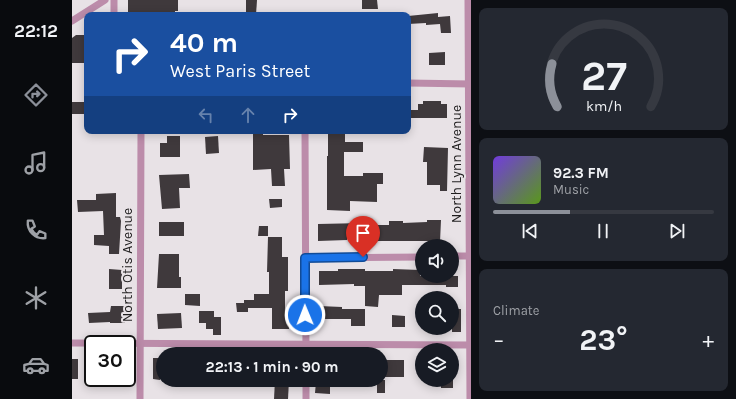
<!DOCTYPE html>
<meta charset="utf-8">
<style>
body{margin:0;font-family:Karla,sans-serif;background:#242831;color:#f1f3f6;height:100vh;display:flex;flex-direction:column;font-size:15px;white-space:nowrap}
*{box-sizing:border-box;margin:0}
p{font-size:13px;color:#9ea1a6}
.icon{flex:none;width:22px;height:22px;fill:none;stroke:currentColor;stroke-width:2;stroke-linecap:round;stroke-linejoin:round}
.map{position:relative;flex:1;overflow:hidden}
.sheet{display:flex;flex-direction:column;gap:8px;padding:8px;background:#0d0f14;width:265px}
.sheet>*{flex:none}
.banner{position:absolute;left:12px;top:12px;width:327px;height:122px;border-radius:8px;box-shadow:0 2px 10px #0003;background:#1a4fa0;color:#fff;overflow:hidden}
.buttons{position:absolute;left:343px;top:239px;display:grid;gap:8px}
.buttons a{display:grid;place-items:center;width:44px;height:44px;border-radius:50%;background:#171b24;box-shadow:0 2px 10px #0003;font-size:20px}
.speed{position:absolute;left:12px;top:335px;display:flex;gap:8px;font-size:20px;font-weight:700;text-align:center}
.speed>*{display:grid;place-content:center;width:52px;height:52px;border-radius:50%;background:#171b24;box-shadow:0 2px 10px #0003;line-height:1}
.speed .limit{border:2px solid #111;border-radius:6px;background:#fff;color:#111}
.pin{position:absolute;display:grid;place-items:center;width:34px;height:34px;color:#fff;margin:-41px -17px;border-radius:50% 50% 50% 0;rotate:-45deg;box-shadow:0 0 4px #0007}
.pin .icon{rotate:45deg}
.me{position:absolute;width:44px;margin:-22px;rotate:359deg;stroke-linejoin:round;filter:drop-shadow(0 0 3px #0008)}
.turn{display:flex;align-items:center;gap:14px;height:84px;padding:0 20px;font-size:18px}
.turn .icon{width:52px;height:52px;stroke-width:2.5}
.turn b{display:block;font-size:28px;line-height:34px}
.lanes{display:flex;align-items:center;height:38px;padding:0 20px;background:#0003;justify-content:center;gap:20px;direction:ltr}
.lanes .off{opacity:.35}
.big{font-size:30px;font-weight:700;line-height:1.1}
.sheet .widget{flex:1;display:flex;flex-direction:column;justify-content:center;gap:6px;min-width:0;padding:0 14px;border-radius:8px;background:#242831}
.sheet .dial{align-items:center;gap:0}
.dial svg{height:104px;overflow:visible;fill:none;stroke:#363941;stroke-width:7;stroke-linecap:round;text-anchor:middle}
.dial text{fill:#f1f3f6;stroke:none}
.song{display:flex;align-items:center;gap:12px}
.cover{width:48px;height:48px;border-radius:6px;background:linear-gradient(135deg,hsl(260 70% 55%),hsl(90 70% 35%))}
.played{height:4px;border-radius:2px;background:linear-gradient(90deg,#8c9099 35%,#363941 35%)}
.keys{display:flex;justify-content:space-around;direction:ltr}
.heat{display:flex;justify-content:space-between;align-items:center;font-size:22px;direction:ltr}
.trip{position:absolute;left:84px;top:347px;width:232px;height:40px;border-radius:20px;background:#171b24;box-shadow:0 2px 10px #0003;font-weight:700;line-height:40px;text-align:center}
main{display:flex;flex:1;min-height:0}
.tab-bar{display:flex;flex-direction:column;width:72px;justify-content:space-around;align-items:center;background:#090b0e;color:#9ea1a6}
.tab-bar .icon{width:28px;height:28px}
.tab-bar .on{color:#8c9099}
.tab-bar b{font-size:18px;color:#f1f3f6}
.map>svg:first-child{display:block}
</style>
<main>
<nav class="tab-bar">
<b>22:12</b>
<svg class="icon on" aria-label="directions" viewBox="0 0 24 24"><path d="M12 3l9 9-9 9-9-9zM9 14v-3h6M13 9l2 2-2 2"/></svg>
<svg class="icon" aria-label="music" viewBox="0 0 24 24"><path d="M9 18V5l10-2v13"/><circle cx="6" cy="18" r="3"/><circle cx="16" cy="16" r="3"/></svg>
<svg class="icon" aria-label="phone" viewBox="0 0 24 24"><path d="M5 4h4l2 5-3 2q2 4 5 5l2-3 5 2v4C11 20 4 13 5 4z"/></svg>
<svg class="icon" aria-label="climate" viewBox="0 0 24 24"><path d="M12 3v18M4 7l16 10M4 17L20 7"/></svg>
<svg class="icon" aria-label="car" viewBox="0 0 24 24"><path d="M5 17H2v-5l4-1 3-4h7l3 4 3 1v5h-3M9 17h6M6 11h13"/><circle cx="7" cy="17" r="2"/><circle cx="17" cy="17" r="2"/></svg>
</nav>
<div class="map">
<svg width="399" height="399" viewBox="0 0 399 399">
<rect width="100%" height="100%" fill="#e8e2e6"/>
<g fill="#3f393c">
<polygon points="56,0 106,0 106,11 103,11 103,15 79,15 79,12 56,12"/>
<polygon points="174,0 185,0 184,15 174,15"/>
<polygon points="290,0 305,0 306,9 290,9"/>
<polygon points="366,13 366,17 378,16 379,33 369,33 368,24 354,25 354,23 336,24 336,16"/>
<polygon points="4,35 15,35 15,63 0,63 0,38"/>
<polygon points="373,52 373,65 357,65 357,53"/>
<polygon points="351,101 369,101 369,104 375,104 375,118 336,118 336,110 346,110 346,104 351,104"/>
<rect x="0" y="102" width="15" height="12"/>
<polygon points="181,133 191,133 191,135 217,135 218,169 212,169 213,186 200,186 199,169 181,170"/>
<polygon points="256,133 273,133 273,142 291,142 291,152 272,152 272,176 291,176 291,173 311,173 311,184 305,184 305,202 278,201 278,211 255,210 255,156 256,156"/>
<polygon points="95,136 108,136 108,157 88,157 88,143 95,143"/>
<polygon points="146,136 147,153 134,154 133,137"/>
<polygon points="352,147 376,148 375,191 368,191 368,185 355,185 355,162 351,162"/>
<polygon points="117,174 118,188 107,188 108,208 90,209 87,175"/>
<polygon points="44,193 44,217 48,217 49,221 47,254 37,254 37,246 22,245 22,235 32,235 31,211 6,212 5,200 24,200 24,194"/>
<polygon points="197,199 210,199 210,207 198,208"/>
<polygon points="355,220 369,220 368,242 355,241 300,241 300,238 275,238 275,240 246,241 246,224 292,223 292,225 317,225 317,221 331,221 331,223 355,222"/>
<rect x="87" y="222" width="25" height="14"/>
<polygon points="187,226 196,226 196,236 186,236"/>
<polygon points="196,237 210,237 210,257 216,257 216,291 213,291 213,315 217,315 217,329 200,329 200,308 176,308 176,312 165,312 164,303 172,303 172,300 182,300 182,294 197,294 197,272 195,272"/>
<polygon points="87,254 107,254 107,277 109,277 109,288 85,288"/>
<polygon points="37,269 50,270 50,289 37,289"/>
<polygon points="266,269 293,269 293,271 321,271 321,269 348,270 348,276 386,276 386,287 374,287 374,285 330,285 330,295 307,295 306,307 293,306 293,286 282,286 282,284 247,285 247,271 266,271"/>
<polygon points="113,294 128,294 128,306 113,305"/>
<polygon points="39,306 53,306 53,323 38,323 38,322 17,323 16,313 38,312"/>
<polygon points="247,306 270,307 270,309 293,309 293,326 279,326 279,319 247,319"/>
<rect x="380" y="309" width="9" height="23"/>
<polygon points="127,311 142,311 142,317 149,317 149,335 141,335 141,329 134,329 134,323 127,323"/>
<polygon points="109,313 110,328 86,329 85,314"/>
<polygon points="320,315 333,316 333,327 320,327"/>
<polygon points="81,358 91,358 91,372 88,372 88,380 81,379"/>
<rect x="0" y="359" width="6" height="20"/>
<rect x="309" y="360" width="23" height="17"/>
<polygon points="203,380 217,380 216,399 202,399"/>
<rect x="305" y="380" width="8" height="13"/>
<rect x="369" y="380" width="12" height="8"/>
<polygon points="244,382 258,383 258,394 243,393"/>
</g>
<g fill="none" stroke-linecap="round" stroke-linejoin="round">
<g stroke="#bc8caa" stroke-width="7">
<polyline points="42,0 42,15"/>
<polyline points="396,0 398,399"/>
<polyline points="0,21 33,0"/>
<polyline points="336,83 399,84"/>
<polyline points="233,131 234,354"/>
<polyline points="380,256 399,256"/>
<polyline points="233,258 350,257"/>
<polyline points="0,343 399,345"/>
<polyline points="234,380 234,399"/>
<polyline points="68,399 69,131"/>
</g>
</g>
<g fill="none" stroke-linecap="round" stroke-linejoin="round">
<g stroke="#114b97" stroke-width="10">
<polyline id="route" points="233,315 233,258 291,257"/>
</g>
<use href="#route" stroke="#1a73e8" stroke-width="7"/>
</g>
<g text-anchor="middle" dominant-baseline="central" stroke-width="4" stroke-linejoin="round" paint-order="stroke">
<g font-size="14" fill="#1f1d1e" stroke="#e8e2e6">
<text transform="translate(384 164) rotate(-90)">North Lynn Avenue</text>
<text transform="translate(55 265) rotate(-90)">North Otis Avenue</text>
</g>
</g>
</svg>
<div class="buttons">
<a><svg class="icon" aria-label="sound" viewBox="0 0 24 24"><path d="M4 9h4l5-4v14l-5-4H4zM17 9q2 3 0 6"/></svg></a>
<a><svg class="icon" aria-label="search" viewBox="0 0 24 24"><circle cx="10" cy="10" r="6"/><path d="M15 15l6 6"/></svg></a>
<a><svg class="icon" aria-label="layers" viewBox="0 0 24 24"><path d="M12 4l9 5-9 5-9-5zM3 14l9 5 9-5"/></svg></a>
</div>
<div class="speed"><div class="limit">30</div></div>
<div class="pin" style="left:291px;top:257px;background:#d93025"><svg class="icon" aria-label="arrive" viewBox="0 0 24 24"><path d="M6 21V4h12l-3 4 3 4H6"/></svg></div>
<svg class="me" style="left:233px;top:315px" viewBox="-20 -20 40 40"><circle r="17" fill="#1a73e8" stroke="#fff" stroke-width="3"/><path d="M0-11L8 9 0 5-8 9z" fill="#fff"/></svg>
<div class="trip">22:13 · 1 min · 90 m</div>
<div class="banner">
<div class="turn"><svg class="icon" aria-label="right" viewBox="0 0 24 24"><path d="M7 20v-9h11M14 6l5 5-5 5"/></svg><div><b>40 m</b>West Paris Street</div></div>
<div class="lanes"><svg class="icon off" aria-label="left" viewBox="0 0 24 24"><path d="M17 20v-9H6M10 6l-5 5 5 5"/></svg><svg class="icon off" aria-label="ahead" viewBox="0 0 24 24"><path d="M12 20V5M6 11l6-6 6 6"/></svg><svg class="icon" aria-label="right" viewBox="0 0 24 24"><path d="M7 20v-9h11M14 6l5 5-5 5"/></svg></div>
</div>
</div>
<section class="sheet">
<div class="widget dial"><svg viewBox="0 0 100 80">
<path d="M14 69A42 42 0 1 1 86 69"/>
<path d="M14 69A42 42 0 0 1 10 36" stroke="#8c9099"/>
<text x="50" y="56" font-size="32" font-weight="700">27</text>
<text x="50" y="72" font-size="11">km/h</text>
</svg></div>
<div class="widget">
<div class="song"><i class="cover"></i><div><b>92.3 FM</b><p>Music</p></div></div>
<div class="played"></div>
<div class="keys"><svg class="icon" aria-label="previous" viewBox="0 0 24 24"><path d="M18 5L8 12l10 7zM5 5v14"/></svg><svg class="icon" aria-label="pause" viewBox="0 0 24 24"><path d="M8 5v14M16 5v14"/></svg><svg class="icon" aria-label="next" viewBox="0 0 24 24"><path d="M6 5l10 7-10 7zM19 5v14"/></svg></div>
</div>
<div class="widget"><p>Climate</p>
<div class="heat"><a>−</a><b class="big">23°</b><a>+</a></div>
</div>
</section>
</main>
